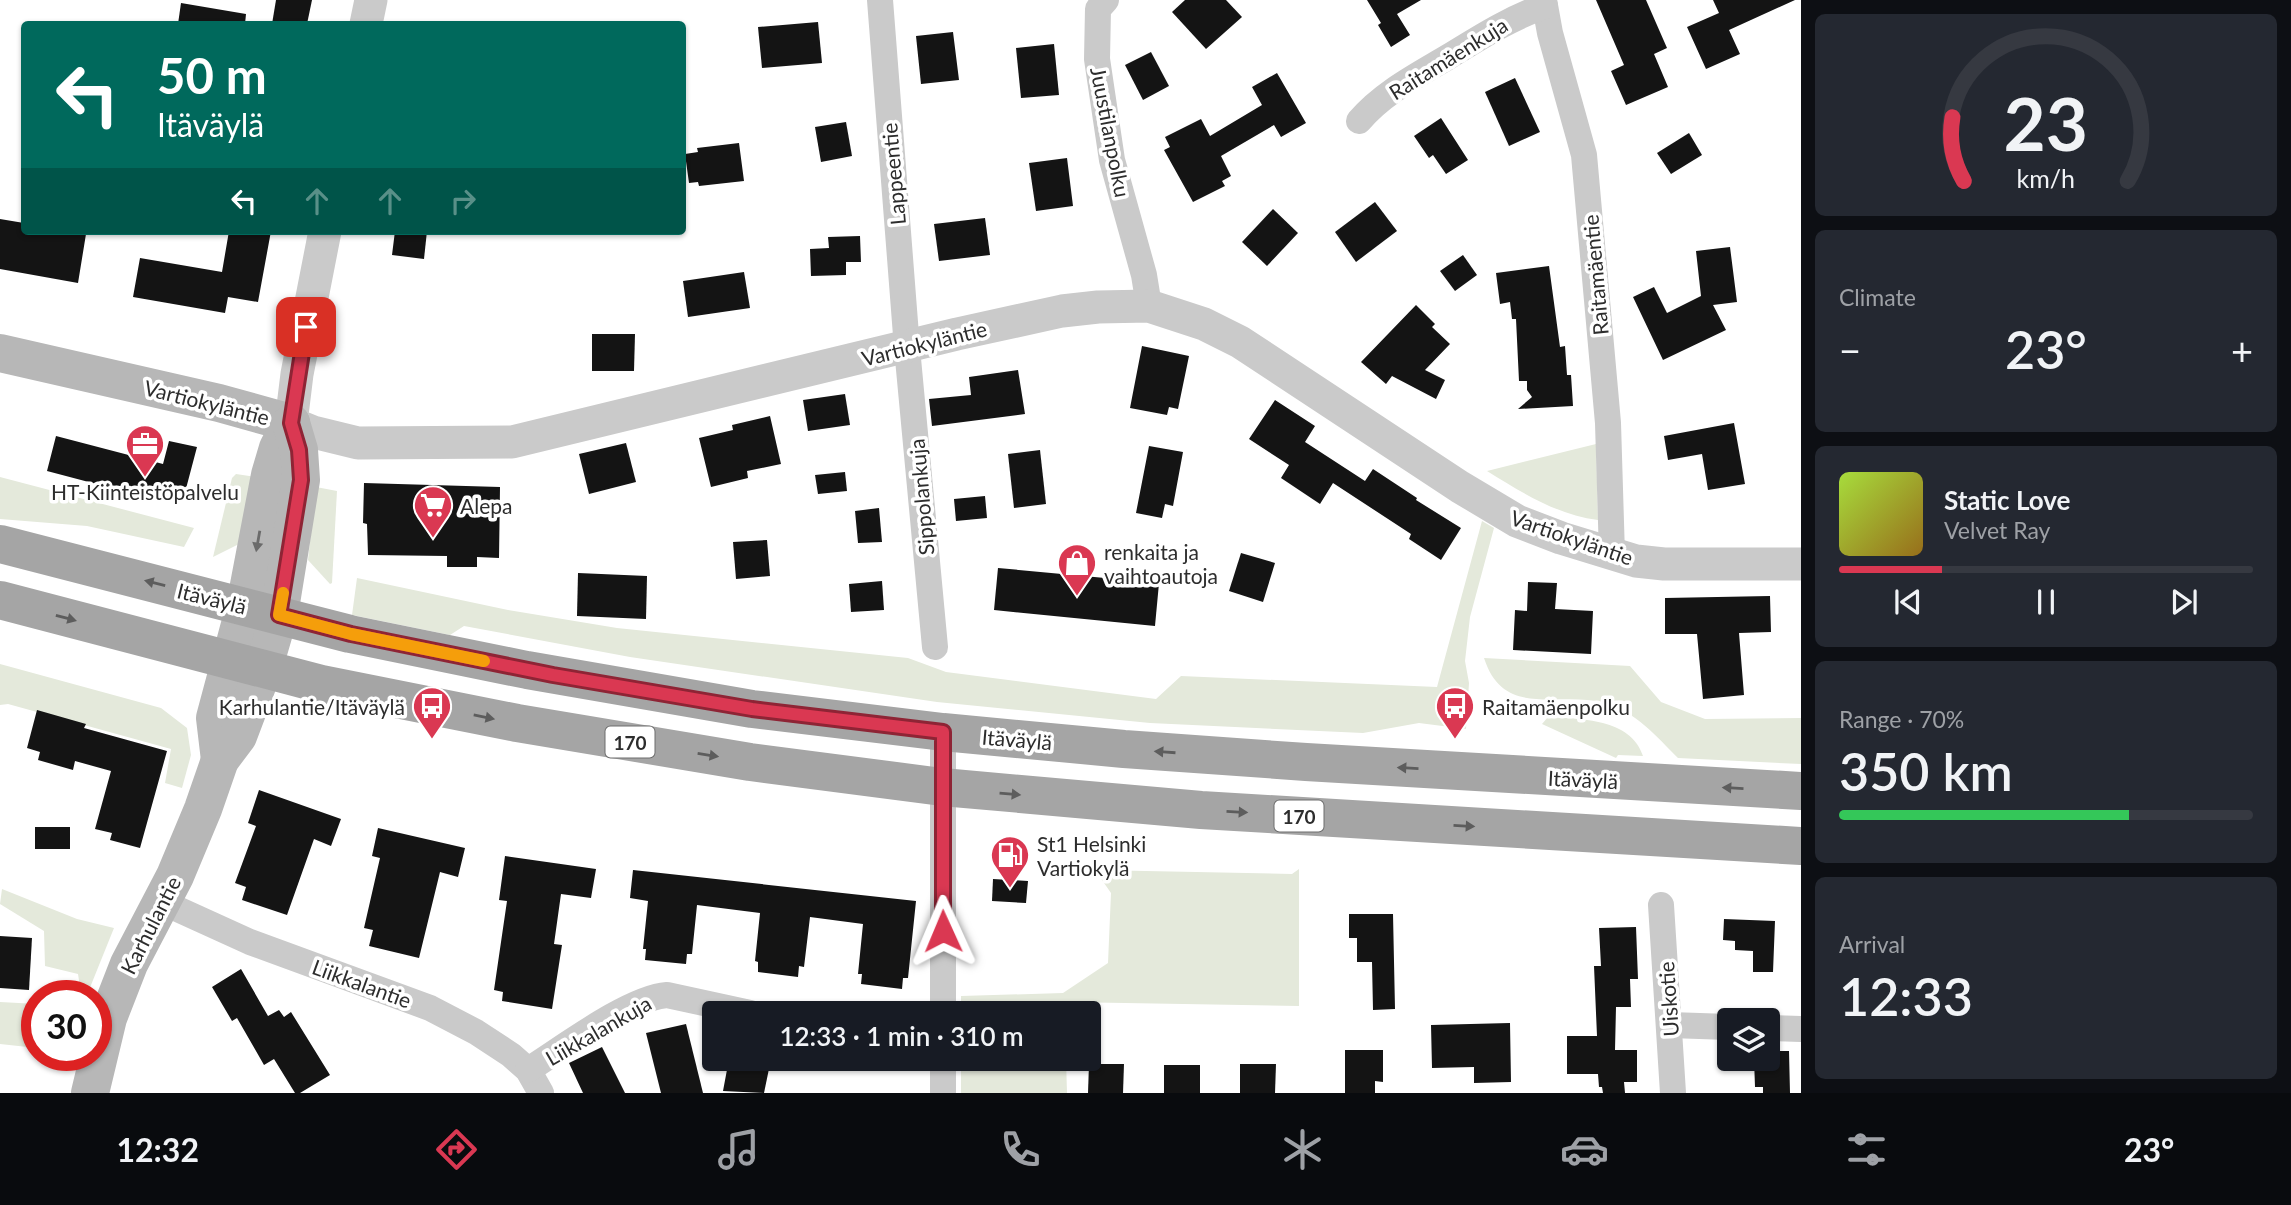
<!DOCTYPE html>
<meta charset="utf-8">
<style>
body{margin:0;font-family:Lato,sans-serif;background:#242831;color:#f1f3f6;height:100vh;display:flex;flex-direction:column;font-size:26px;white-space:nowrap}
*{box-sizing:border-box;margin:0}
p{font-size:23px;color:#9ea1a6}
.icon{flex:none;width:38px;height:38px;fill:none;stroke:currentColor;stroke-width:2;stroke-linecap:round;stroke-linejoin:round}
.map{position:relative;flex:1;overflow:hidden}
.side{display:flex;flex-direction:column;gap:14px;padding:14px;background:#0d0f14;width:490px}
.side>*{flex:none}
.guide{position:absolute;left:21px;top:21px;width:665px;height:214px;border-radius:7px;box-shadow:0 2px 5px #0004;background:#00695c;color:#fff;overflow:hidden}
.tools{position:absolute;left:1717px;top:1008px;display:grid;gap:14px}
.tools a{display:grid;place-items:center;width:63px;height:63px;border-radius:7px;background:#171b24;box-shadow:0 2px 5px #0004;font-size:35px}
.speed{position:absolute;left:21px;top:980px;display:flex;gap:14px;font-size:35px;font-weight:700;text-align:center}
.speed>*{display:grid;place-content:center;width:91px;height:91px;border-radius:50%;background:#171b24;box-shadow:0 2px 5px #0004;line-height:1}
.speed .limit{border:10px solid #d22;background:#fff;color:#111}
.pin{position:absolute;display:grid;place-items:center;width:60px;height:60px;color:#fff;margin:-30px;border-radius:14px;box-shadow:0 4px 10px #0006}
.me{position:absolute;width:77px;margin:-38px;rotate:359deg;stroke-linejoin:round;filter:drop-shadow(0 0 5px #0008)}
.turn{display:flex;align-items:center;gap:24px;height:147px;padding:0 21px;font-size:32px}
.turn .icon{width:91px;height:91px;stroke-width:2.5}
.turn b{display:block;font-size:49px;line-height:60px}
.lanes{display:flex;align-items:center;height:66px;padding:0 21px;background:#0003;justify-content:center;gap:35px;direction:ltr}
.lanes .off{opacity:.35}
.big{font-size:52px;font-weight:600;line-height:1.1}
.side .widget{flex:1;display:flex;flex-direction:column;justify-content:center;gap:10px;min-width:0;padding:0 24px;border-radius:10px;background:#242831}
.side .dial{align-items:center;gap:0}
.dial svg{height:182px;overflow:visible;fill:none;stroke:#363941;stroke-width:7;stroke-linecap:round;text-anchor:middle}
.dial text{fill:#f1f3f6;stroke:none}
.song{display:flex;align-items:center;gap:21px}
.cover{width:84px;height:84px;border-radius:10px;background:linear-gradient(135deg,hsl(80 70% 55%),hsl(40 70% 35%))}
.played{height:7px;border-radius:4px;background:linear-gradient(90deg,#da3852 25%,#363941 25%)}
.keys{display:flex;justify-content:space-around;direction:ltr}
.heat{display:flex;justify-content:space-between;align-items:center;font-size:38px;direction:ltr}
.charge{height:10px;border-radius:5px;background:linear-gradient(90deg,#34c759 70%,#363941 0)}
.trip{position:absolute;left:702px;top:1001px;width:399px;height:70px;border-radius:7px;background:#171b24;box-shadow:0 2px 5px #0004;font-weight:600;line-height:70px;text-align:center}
.menu{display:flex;height:112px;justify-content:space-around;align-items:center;background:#090b0e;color:#9ea1a6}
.menu .icon{width:49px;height:49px}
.menu .current{color:#da3852}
.menu b{font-size:32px;color:#f1f3f6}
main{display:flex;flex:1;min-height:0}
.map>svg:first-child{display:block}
</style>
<main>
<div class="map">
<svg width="1801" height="1093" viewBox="0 0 1801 1093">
<rect width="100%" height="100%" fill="#fff"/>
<g fill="#e4e9db">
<path d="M 1596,444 L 1598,520 C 1557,515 1521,492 1487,471 Z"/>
<polygon points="236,474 256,477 243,542 213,557 232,478"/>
<polygon points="0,477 194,528 184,547 87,526 0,519"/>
<polygon points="316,487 337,491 332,583 330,584 308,560"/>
<polygon points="1482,521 1494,528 1470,617 1465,661 1469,683 1466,729 1419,723 1363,733 1150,723 937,702 630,657 464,626 450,635 352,615 357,578 508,610 617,628 908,658 946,672 1156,699 1181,676 1437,687"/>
<path d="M 1484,658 L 1630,666 L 1661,702 L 1705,719 L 1801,718 L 1801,764 L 1678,758 C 1657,737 1636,712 1605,703 C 1558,690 1504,720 1484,658 Z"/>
<polygon points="0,664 161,708 187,728 191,755 182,788 165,783 171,749 8,704 0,705"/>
<path d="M 1548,717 C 1580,719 1631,718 1643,756 L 1618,755 L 1616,758 L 1542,724 Z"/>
<polygon points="1299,869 1299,1006 1066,1002 1065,1013 961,1013 961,996 1063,993 1108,963 1111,893 1095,870 1292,874"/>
<polygon points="2,889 77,919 114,928 89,990 80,987 78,974 45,966 44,931 0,904"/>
<polygon points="0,1002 37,1004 37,1048 0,1044"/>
<polygon points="1000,1059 1066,1059 1067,1093 961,1093 961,1071 1000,1071"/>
</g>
<g fill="#141414">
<polygon points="276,0 312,0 307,24 272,24"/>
<polygon points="1185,0 1226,0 1242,17 1206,49 1172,12"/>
<polygon points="1367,0 1421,0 1397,14 1410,35 1391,47 1378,25 1381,23"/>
<polygon points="1596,0 1646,0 1667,48 1654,54 1668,87 1626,105 1611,71 1624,65"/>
<polygon points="1713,0 1795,0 1729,30 1740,54 1706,69 1687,27 1719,13"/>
<polygon points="181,3 246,14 245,24 178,24"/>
<polygon points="818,22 822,63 762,68 758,27"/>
<polygon points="953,32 959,80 921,84 916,36"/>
<polygon points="1054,44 1059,95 1021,98 1016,48"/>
<polygon points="1151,52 1169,86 1143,100 1125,65"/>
<polygon points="1277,73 1306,123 1281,137 1274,125 1221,156 1231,176 1222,181 1225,186 1193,202 1164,150 1170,147 1165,137 1201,119 1210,136 1262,105 1252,87"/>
<polygon points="1515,78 1540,132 1509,146 1485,92"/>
<polygon points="1441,118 1468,160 1446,174 1433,155 1429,158 1414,136"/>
<polygon points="846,122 852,156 821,162 815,127"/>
<polygon points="1689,133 1702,155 1671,174 1657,153"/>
<polygon points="739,143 744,181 699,186 698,182 689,183 685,154 698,152 697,148"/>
<polygon points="1067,158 1073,206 1036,211 1029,163"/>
<polygon points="1375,202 1397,231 1356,262 1335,232"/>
<polygon points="1273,209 1298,233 1267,266 1242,242"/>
<polygon points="985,218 990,255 939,261 934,224"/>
<polygon points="0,219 24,223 24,231 68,231 86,234 78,283 0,269"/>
<polygon points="229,231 271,231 258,302 228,297 225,313 133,297 140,258 222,272"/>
<polygon points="395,231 427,231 424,259 392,255"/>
<polygon points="860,236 861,262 846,262 846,275 811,276 810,249 829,248 828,237"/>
<polygon points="1730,247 1737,302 1713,305 1726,330 1663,360 1633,297 1654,287 1667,313 1701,296 1696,251"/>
<polygon points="1463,255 1477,275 1455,291 1440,271"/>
<polygon points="1549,266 1560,347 1565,346 1567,375 1571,375 1573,406 1518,409 1532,397 1527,390 1527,381 1519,381 1516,319 1512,319 1510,302 1500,304 1496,273"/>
<polygon points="744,272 750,308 688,317 683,281"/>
<polygon points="1416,305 1435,324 1432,327 1450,344 1425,370 1445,380 1436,399 1392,376 1386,384 1361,362"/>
<polygon points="592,334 635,334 634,371 592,371"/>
<polygon points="1142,346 1189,356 1178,409 1169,407 1167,415 1130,408"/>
<polygon points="1018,370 1025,414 932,426 929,399 971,395 969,377"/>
<polygon points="845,394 850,425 808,431 803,400"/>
<polygon points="1275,400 1315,426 1305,442 1365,481 1373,469 1417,498 1416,500 1461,528 1441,560 1409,539 1411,534 1333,483 1320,504 1281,478 1289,465 1249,439"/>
<polygon points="770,416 781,464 747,471 748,478 711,487 699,438 733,430 732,425"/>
<polygon points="1734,423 1745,484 1708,490 1702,454 1668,460 1664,436"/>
<polygon points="56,436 163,464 169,441 197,447 183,500 155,493 153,499 47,471"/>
<polygon points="626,443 636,482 589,494 579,454"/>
<polygon points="1149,446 1183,452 1173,506 1165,504 1162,518 1136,513"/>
<polygon points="1040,450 1046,504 1014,508 1008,454"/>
<polygon points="845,472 847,491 818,494 815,475"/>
<polygon points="364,483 500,487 499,558 477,557 477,567 447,567 447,556 368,555 367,524 363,523"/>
<polygon points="985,496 987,518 956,521 954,499"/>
<polygon points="879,508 882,542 858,543 855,511"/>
<polygon points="767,540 770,576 736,579 733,542"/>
<polygon points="1241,553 1275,563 1263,602 1229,591"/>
<polygon points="998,568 1159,583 1155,626 994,610"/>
<polygon points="578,573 647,576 646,619 577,616"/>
<polygon points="882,581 884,610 851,612 849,584"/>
<polygon points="1528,582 1557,583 1555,609 1593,611 1591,654 1513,650 1515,610 1527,611"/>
<polygon points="1770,596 1771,632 1739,633 1744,695 1703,699 1697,634 1665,634 1665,598"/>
<polygon points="37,710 86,724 84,728 167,751 140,848 110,840 112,833 95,829 111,771 75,761 73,770 38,760 40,752 27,748"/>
<polygon points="259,790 341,819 331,846 314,839 287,915 242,900 246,887 235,883 256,826 248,823"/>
<rect x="35" y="827" width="35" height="22"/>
<polygon points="378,828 465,848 458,877 440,872 419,958 369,946 373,930 364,928 380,858 372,856"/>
<polygon points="505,856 596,869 591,898 561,894 554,944 562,945 552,1009 502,1001 503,992 494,990 507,901 499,900"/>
<polygon points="633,870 916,901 908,978 903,978 902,989 861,984 862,974 858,974 863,924 810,917 804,967 799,966 798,977 758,972 758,962 755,961 760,913 697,905 692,954 687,954 686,964 645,960 646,949 643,949 648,901 630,898"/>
<polygon points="993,879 1028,881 1026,903 992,901"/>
<polygon points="1349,914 1393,914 1395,1009 1373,1010 1372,962 1357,962 1357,938 1349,938"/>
<polygon points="1724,919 1775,921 1773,972 1753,972 1753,951 1735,950 1735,941 1723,940"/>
<polygon points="1636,927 1638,979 1630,979 1631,1007 1616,1007 1615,1050 1637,1050 1637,1082 1624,1082 1625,1093 1603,1093 1602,1087 1599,1087 1598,1074 1567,1074 1567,1036 1597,1036 1594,966 1601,966 1599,928"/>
<polygon points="0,936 32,938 29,990 0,988"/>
<polygon points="241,969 268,1016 279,1010 284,1017 291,1012 330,1075 300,1093 295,1093 274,1059 264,1065 237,1018 232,1021 212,987"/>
<polygon points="1510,1023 1511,1082 1474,1083 1474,1067 1432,1068 1431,1025"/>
<polygon points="686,1024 703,1093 661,1093 646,1033"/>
<polygon points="602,1047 625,1093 583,1093 569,1063"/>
<polygon points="1345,1050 1383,1050 1383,1082 1375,1081 1375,1093 1345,1093"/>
<polygon points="1768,1051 1789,1051 1790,1093 1763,1093 1763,1087 1755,1087 1754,1059 1768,1059"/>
<polygon points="729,1059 771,1059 764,1093 723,1091"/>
<polygon points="1089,1064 1124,1064 1123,1093 1088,1093"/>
<polygon points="1240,1064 1276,1064 1275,1093 1240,1093"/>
<rect x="1164" y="1065" width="36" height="28"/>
</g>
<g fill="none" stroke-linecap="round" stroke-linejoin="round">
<g stroke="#cacaca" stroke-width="26">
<polyline points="880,0 907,348 935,647"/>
<polyline points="1106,0 1098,9 1097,59 1112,160 1144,275 1149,306"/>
<polyline points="1544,0 1550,33 1584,155 1608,423 1612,555"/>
<path d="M 1359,121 C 1383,93 1416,76 1448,57 C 1479,38 1510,18 1545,6"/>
<polyline points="943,732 943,1013"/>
<polyline points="162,902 250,942 430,1008 476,1032 511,1055 528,1070 541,1093"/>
<polyline points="1661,905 1673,1093"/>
<polyline points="1670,1025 1729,1027"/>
<polyline points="1768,1028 1801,1029"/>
<polyline points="943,1059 943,1093"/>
<path d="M 528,1070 C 563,1048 629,998 667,995 L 750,1013"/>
</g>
<g stroke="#cacaca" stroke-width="33">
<polyline points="366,24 371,0"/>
<polyline points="325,231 297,374 291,423 313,432 358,443 512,442 957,334 1062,311 1098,307 1149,306 1204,324 1240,342 1460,487 1517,521 1561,538 1636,561 1664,564 1801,564"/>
</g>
<g stroke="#b7b7b7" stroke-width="38">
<polyline points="0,353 219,403 291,423"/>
<polyline points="220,760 215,718 245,606 270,475 278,448 291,423"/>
<polyline points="90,1093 108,1018 129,964 175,876 203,809 220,760 238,736 263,670 279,615 301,480 299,450 291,423"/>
</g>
<g stroke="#a5a5a5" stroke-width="38">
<polyline points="0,544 350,634 527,670 752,709 943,732 1124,749 1306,762 1801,791"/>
<polyline points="0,600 321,684 517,723 750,762 942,787 1201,810 1801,846"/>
</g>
</g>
<defs><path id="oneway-solid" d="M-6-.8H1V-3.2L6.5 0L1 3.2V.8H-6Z" transform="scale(1.75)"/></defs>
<use fill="#6b6b6b" href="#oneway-solid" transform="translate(258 541) rotate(100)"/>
<g fill="#5d5d5d">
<use href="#oneway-solid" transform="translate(155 583) rotate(-166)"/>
<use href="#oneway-solid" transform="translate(66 618) rotate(15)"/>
<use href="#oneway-solid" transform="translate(484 717) rotate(11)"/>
<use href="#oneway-solid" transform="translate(1165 752) rotate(-176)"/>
<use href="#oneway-solid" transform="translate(708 755) rotate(9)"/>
<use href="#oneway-solid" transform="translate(1408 768) rotate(-177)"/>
<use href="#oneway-solid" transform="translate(1733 788) rotate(-177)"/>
<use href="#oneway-solid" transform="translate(1010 794) rotate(5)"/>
<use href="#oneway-solid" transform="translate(1237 812) rotate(3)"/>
<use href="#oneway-solid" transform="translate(1464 826) rotate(3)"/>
</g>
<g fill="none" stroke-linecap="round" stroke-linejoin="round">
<g stroke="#8e2435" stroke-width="18">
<polyline id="route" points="306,327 291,423 299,450 301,480 279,615 351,634 553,675 752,709 943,732 943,931"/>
</g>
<use href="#route" stroke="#da3852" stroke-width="12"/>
<polyline stroke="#f59e0b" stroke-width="12" points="283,593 279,615 351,634 484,661"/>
</g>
<defs>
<g id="office-pin" transform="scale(2.0125)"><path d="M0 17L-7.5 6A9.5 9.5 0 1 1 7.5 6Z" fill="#da3852" stroke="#fff"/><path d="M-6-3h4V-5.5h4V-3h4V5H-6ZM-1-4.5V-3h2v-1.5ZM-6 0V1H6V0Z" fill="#fff"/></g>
<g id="supermarket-pin" transform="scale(2.0125)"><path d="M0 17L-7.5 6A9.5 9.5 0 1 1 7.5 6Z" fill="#da3852" stroke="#fff"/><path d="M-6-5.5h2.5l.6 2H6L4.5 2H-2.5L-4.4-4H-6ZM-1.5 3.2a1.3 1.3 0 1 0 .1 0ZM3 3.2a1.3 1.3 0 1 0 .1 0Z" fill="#fff"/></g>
<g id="shop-pin" transform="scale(2.0125)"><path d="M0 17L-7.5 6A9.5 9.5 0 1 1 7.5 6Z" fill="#da3852" stroke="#fff"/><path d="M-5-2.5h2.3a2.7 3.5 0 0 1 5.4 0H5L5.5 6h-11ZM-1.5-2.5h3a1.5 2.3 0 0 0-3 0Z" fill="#fff"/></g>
<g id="bus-pin" transform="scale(2.0125)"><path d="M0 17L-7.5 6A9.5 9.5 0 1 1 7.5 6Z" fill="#da3852" stroke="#fff"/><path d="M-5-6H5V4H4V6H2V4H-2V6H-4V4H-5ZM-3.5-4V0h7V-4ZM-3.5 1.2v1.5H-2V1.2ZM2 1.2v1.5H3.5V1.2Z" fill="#fff"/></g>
<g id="fuel-pin" transform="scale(2.0125)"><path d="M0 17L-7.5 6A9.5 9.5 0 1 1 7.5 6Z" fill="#da3852" stroke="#fff"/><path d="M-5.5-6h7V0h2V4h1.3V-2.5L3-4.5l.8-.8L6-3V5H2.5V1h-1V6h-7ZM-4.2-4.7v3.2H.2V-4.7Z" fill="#fff"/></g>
</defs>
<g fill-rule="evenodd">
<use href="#office-pin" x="145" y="444"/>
<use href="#supermarket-pin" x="433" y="505"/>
<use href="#shop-pin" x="1077" y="563"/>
<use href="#bus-pin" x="432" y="706"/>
<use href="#bus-pin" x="1455" y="706"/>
<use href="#fuel-pin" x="1010" y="855"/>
</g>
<g text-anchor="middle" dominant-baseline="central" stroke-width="7" stroke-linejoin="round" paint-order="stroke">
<g fill="#fff" stroke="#6c6c6c" stroke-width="2">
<rect x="605.5" y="726.5" width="49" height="31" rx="5"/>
<rect x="1274.5" y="800.5" width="49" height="31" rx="5"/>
</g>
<g font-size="19" font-weight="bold" fill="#2d2d2d">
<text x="630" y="742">170</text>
<text x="1299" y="816">170</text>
</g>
<g font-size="21" fill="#2d2d2d" stroke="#fff">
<text transform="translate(1448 58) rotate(-32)">Raitamäenkuja</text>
<text transform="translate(1111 132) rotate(79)">Juustilanpolku</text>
<text transform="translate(893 174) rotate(-95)">Lappeentie</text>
<text transform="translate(1595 275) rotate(-95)">Raitamäentie</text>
<text transform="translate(924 343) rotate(-14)">Vartiokyläntie</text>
<text transform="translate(207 402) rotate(14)">Vartiokyläntie</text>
<text transform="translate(921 497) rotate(-95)">Sippolankuja</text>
<text transform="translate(1572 537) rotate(19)">Vartiokyläntie</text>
<text transform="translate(212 598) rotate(14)">Itäväylä</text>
<text transform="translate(1017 739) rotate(5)">Itäväylä</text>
<text transform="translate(1583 779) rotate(3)">Itäväylä</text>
<text transform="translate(150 925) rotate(-63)">Karhulantie</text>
<text transform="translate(362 983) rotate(20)">Liikkalantie</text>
<text transform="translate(1668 999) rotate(-94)">Uiskotie</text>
<text transform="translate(598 1030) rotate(-30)">Liikkalankuja</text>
</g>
<g font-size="21" fill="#2d2d2d" stroke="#fff" text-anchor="start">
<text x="145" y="491" text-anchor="middle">HT-Kiinteistöpalvelu</text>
<text x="460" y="505">Alepa</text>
<text x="1104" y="551">renkaita ja<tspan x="1104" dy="24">vaihtoautoja</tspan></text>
<text x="405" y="706" text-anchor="end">Karhulantie/Itäväylä</text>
<text x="1482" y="706">Raitamäenpolku</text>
<text x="1037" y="843">St1 Helsinki<tspan x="1037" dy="24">Vartiokylä</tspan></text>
</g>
</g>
</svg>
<div class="tools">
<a><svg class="icon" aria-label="layers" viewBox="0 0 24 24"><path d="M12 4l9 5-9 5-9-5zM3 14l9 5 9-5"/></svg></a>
</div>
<div class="speed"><div class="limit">30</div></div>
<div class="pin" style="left:306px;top:327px;background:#d93025"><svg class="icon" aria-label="arrive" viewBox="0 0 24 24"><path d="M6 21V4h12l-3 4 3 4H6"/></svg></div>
<svg class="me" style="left:943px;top:931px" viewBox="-20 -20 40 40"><path d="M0-17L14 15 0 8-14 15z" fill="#da3852" stroke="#fff" stroke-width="4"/></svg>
<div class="trip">12:33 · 1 min · 310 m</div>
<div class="guide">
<div class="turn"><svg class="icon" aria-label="left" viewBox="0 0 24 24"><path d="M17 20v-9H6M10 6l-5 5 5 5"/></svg><div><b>50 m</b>Itäväylä</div></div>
<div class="lanes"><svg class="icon" aria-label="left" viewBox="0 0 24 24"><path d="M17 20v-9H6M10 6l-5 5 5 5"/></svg><svg class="icon off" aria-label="ahead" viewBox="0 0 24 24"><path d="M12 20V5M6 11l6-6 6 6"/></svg><svg class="icon off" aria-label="ahead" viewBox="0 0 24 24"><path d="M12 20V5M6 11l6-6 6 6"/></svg><svg class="icon off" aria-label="right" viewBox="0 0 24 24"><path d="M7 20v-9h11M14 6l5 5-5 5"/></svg></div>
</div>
</div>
<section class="side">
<div class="widget dial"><svg viewBox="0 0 100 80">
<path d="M14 69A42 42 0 1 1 86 69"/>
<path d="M14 69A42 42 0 0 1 9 41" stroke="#da3852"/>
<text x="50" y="56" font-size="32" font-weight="700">23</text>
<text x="50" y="72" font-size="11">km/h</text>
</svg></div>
<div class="widget"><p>Climate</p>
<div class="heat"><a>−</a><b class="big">23°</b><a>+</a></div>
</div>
<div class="widget">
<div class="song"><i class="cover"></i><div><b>Static Love</b><p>Velvet Ray</p></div></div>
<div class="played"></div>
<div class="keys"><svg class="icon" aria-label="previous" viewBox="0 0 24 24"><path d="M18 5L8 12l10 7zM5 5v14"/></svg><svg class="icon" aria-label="pause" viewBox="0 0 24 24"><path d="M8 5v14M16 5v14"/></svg><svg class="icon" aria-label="next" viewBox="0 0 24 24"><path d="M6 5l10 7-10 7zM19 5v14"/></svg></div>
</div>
<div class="widget"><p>Range · 70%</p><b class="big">350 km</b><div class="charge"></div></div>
<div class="widget"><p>Arrival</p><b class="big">12:33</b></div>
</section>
</main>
<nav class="menu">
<b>12:32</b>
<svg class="icon current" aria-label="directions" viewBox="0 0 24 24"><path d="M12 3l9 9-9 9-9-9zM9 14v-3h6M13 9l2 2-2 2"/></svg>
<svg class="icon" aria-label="music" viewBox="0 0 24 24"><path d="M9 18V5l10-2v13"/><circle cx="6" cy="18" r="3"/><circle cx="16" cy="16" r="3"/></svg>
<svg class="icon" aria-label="phone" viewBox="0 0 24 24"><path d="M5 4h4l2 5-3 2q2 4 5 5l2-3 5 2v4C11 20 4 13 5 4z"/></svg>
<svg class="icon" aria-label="climate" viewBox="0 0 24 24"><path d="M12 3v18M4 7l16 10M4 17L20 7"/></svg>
<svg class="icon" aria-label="car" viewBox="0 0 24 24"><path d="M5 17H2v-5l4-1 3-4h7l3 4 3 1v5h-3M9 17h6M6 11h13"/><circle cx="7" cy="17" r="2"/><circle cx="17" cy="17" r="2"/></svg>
<svg class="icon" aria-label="filters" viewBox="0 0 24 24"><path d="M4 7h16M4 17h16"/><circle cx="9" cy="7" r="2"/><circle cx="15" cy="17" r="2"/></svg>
<b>23°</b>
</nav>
